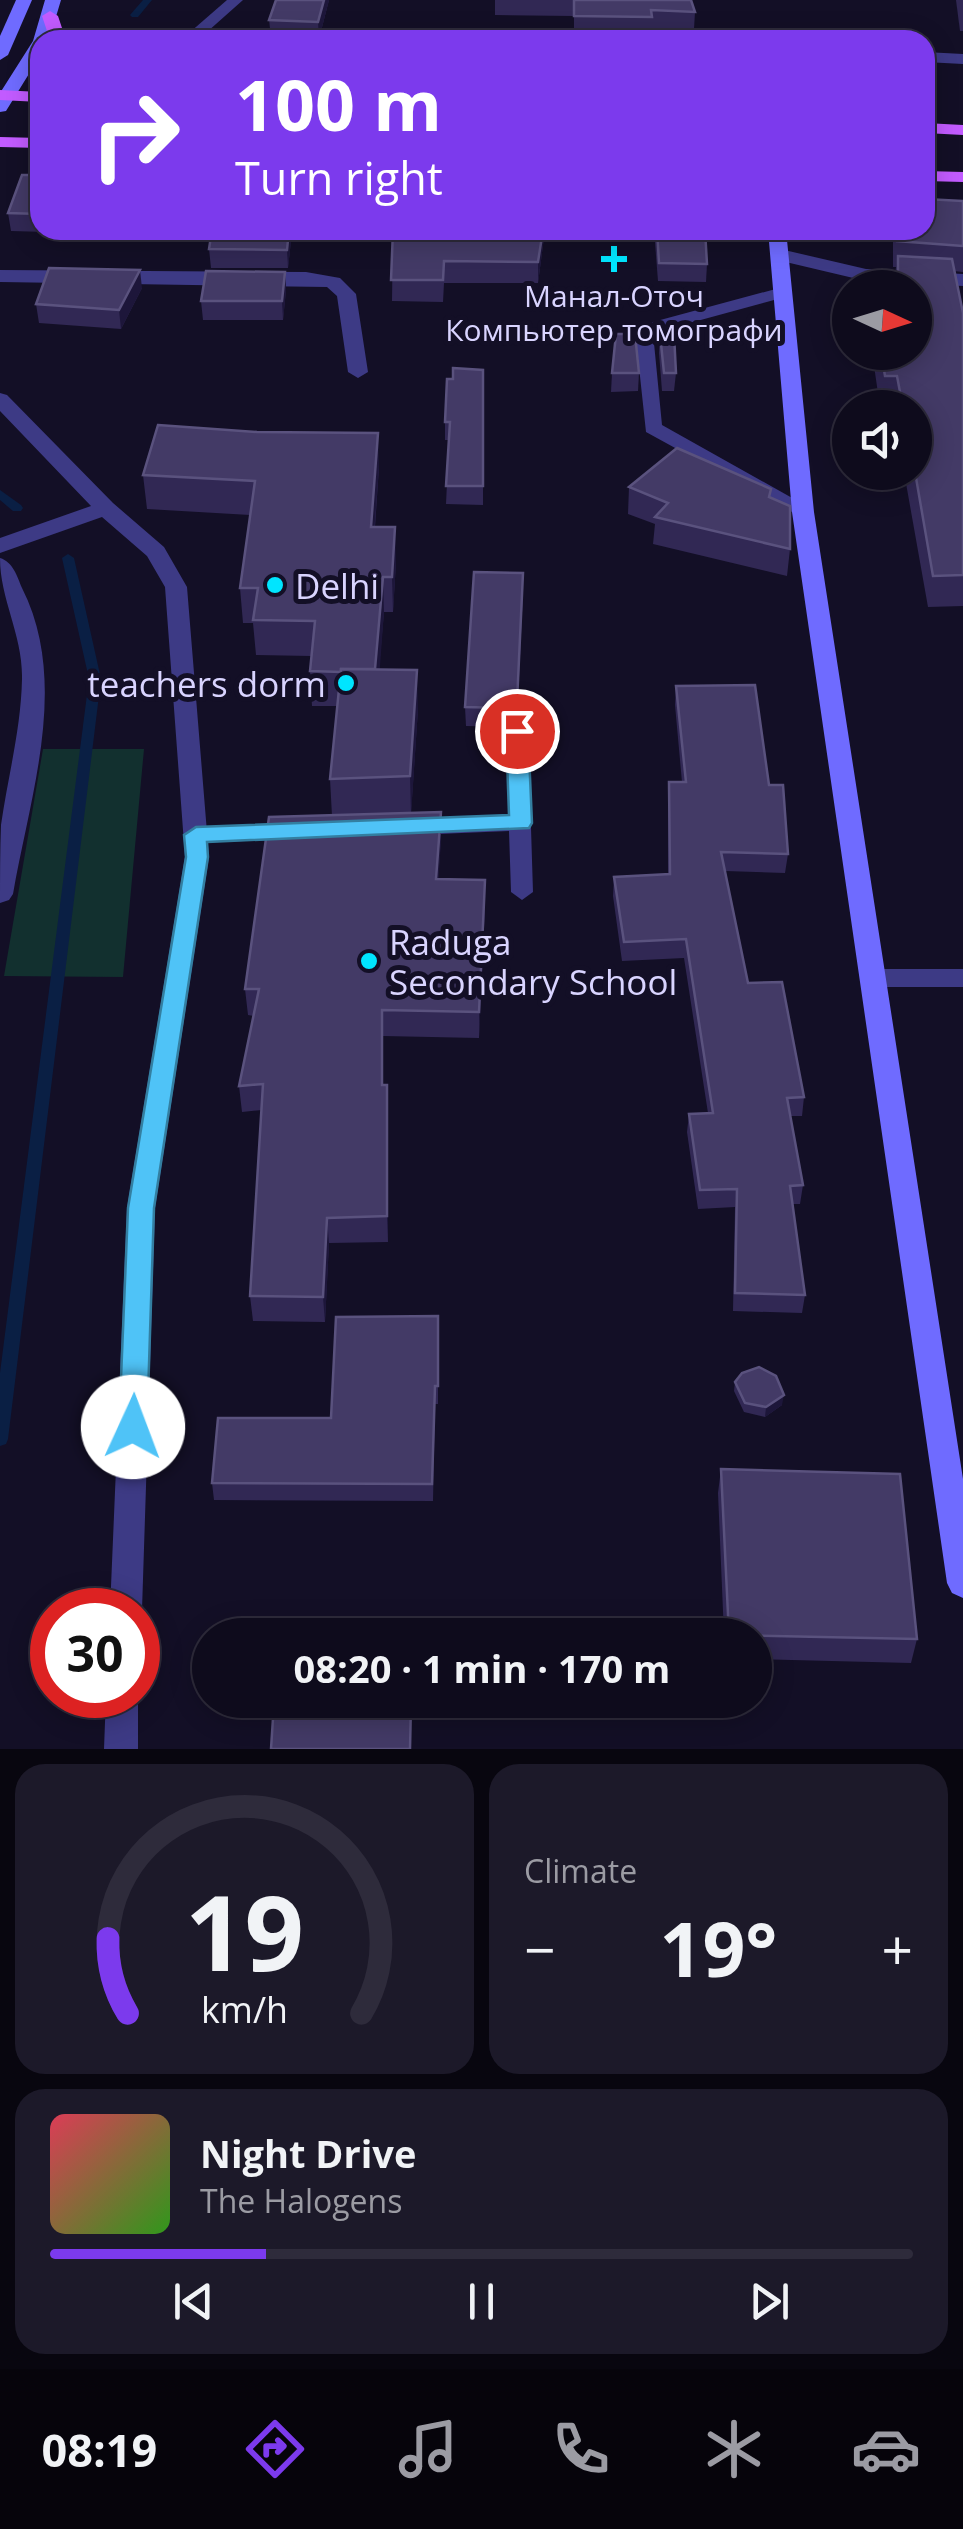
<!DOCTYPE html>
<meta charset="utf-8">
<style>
body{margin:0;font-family:"Open Sans",sans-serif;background:#1c1929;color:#f1f3f6;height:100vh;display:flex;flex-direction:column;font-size:38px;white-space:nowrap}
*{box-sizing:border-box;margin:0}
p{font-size:32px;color:#9b9ba3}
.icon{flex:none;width:55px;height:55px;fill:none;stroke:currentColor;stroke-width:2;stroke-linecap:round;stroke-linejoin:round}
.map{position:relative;height:1749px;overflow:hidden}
.details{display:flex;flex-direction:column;gap:15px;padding:15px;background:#08060f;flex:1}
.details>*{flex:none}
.guide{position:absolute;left:30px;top:30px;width:905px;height:210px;border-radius:30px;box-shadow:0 5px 25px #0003,0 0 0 2px #2e2b3b;background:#7c3aed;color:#fff;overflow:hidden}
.needle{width:65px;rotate:94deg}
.tools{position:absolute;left:832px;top:270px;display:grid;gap:20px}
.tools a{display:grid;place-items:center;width:100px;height:100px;border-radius:50%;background:#0e0b1c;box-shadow:0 5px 25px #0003,0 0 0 2px #2e2b3b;font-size:50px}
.speed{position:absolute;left:30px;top:1588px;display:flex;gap:20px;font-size:50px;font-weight:700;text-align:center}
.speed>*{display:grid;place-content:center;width:130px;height:130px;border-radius:50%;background:#0e0b1c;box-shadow:0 5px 25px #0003,0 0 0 2px #2e2b3b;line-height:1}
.speed .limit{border:15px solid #d22;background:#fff;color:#111}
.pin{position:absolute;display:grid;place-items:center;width:85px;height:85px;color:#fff;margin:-42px;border:5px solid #fff;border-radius:50%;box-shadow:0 2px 10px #0007}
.me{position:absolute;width:110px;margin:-55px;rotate:2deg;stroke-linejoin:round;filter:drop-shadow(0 0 8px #0008)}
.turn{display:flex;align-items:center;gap:35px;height:210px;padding:0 40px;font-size:45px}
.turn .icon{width:130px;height:130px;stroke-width:2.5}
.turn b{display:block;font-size:70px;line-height:85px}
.big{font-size:75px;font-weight:700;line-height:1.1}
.details .tile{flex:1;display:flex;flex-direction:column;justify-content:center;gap:15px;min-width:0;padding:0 35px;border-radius:30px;background:#1c1929}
.details .dial{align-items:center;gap:0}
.dial svg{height:260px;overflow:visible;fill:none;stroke:#2e2b3b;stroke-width:7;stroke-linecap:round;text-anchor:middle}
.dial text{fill:#f1f3f6;stroke:none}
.song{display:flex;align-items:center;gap:30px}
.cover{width:120px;height:120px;border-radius:15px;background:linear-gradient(135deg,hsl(350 70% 55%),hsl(110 70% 35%))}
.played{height:10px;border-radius:5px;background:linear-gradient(90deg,#7c3aed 25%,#2e2b3b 25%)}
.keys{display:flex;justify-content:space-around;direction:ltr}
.heat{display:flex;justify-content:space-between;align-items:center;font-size:55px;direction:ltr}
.details .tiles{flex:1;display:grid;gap:15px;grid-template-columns:1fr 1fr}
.tile:last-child{grid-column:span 2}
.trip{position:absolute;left:192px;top:1618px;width:580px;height:100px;border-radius:50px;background:#0e0b1c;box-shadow:0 5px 25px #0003,0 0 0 2px #2e2b3b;font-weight:700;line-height:100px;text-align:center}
.tab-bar{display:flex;height:160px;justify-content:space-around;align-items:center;background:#06040b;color:#9b9ba3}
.tab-bar .icon{width:70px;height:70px}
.tab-bar .current{color:#7c3aed}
.tab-bar b{font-size:45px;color:#f1f3f6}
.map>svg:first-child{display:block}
</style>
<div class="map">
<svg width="963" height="1749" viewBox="0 0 963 1749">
<rect width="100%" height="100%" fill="#130f26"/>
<polygon fill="#12302f" points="43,749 144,749 123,977 4,976"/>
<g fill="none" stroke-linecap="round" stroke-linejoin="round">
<g fill="#0a1f44" fill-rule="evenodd">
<polygon points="143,0 152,0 138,17 132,17 130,15"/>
<polygon points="0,490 21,505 23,508 21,511 13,511 0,500"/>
<polygon points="68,554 74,558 101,679 8,1439 6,1444 0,1446 0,1373 89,679 62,558"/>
</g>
<g fill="#3d3a85" fill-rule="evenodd">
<polygon points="227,0 243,0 198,40 181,40"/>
<polygon points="485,34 514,35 522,40 478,40"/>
<polygon points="925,52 963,54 963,64 925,62"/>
<polygon points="783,287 792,292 789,296 653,333 662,425 810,508 813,512 803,518 646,432 635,330 638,326"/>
<polygon points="517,724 528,731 533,892 522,900 511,892 509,831 414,835 403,827 414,819 509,816 506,731"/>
<polygon points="297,823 308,831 297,839 196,843 185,835 196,827"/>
<polygon points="874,969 963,969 963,987 874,987 866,984 862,978 866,972"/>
</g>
<g fill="#3d3a85" fill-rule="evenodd">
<polygon points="780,249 866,269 963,274 963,286 866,281 773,259 771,255"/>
<polygon points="0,270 306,272 340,278 356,294 368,372 358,378 348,372 337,296 327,287 0,282"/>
<polygon points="0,393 7,395 113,503 164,547 187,587 209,857 155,1208 142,1610 138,1620 138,1610 110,1610 127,1208 185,857 165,587 147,556 102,517 0,553 0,538 91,506 0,411"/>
<path d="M 0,558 C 13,562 17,576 22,588 C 70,683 30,795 13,894 L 9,900 L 0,903 C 0,878 0,850 1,825 C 8,776 21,729 22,679 C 23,635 0,600 0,558 Z"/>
<polygon points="138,1690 138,1749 104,1749 106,1695 138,1695"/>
</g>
<g fill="#6f6bff" fill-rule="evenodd">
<polygon points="16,0 32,0 8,55 0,60 0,36"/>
<polygon points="45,0 61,0 49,40 40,40 40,56 6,111 0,112 0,93 33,41"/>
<polygon points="768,230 786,230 814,512 963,1479 963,1598 952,1593 947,1583 792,512"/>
</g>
<g fill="#c25bff" fill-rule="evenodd">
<polygon points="50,11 58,16 66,40 50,40 42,16"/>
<polygon points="0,90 40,92 40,102 0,100"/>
<polygon points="925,123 963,125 963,135 925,133"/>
<polygon points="0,137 40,138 40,148 0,147"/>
<polygon points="925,171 963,172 963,182 925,181"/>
</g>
</g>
<g fill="#312854">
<polygon points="276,0 329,0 319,39 271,37 269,20"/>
<polygon points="495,0 691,0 695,12 694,29 651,28 651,34 574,33 574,16 495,15"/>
<polygon points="956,0 963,0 963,31 960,31"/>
<polygon points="40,175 40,230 82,230 81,233 11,231 8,213"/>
<polygon points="963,201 963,272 954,271 963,313 963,606 928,607 904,472 915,472 915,408 880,407 872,352 915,352 915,288 868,288 869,281 894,282 896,267 893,267 893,230 925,230"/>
<polygon points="212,230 314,230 314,241 291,241 288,268 211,268 209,249"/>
<polygon points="393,230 545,230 538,283 444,283 443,302 392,301"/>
<polygon points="654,230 705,230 707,264 706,282 658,281"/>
<polygon points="285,272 286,290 283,320 203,320 201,301"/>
<polygon points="142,288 121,329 39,323 36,304"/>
<polygon points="660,334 676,373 674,391 662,391 659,353"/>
<polygon points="483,370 483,505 446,504 449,440 445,440 445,422 453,379"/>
<polygon points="612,373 639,373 638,391 611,392"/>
<polygon points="379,467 375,527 396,562 393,612 384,612 379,669 418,709 411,813 441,839 438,879 485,907 479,1038 383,1036 383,1085 388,1111 388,1242 329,1243 325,1322 253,1321 250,1296 262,1110 242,1112 239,1086 254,1016 248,1015 245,989 332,816 330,779 337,706 312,706 310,671 311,656 256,655 253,623 243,623 240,588 250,515 147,509 143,475"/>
<polygon points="629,487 770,497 790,549 787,576 653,544 655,524 628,514"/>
<polygon points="523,592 517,721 506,727 466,726 465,707"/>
<polygon points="676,686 769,785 788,854 785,873 725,871 748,983 804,1097 802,1116 790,1116 803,1185 800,1204 793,1204 805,1295 802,1313 733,1311 735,1207 698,1209 687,1132 689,1114 708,1113 684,958 622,961 613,896 614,877 668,874 668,801 669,782 682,782 675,705"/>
<polygon points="438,1316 438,1404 435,1404 433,1501 214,1500 212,1483 331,1418"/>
<polygon points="735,1382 782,1405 765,1417 744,1412 734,1391"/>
<polygon points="721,1469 917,1639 911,1663 755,1659 755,1635 724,1635 718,1493"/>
</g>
<g fill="#1d163a">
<polygon points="324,0 329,0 319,39 318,22"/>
<polygon points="289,230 291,241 288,268 287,250"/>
<polygon points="543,230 545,230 538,283 538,262"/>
<polygon points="140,270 142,288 121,329 119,310"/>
<polygon points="285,272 286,290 283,320 282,301"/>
<polygon points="378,433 379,467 372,561 371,527"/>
<polygon points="395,527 396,562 393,612 392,577"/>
<polygon points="383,577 384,612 377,707 375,672"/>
<polygon points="523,592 517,721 506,727 506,708"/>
<polygon points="417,670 418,709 411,816 410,776"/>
<polygon points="441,812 441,839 437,906 436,879"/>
<polygon points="485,880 485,907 479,1038 479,1012"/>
<polygon points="387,1085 388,1111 388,1242 387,1216"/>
<polygon points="327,1218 329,1243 325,1322 323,1297"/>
<polygon points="784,1395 782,1405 765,1417 766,1407"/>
</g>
<g fill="#433a66" stroke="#5a527e" stroke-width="2.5">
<polygon points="276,0 324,0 318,22 269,20"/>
<polygon points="574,0 691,0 695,12 651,10 652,17 574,16"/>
<polygon points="22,175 40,175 40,214 8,213"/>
<polygon points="925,199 963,201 963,246 897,241 897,230 925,230"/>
<polygon points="212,230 289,230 287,250 209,249"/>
<polygon points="393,230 543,230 538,262 444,261 443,280 391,280"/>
<polygon points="657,230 705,230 707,264 659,263"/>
<polygon points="898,256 952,259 963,313 963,575 933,576 915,472 915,408 903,408 897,376 885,376 881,352 915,352 915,288 870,288 869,281 898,282"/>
<polygon points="49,268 140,270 119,310 36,304"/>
<polygon points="206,271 285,272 282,301 201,301"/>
<polygon points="616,334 635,334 639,373 612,373"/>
<polygon points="660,334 674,334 676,373 664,373"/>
<polygon points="453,368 483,370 483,486 446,486 450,422 445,422 447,379 453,379"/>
<polygon points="158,425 257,432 378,433 371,527 395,527 392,577 383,577 375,669 341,669 341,672 310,671 315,621 253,620 258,588 240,588 255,481 143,475"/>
<polygon points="677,448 771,489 769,497 790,506 790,549 655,517 668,503 629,487"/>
<polygon points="474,572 523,573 517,702 506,708 465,707"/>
<polygon points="341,669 417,670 410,776 330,779"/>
<polygon points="755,685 769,785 783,785 788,854 721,852 748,983 782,982 804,1097 787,1098 803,1185 790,1186 805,1295 735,1293 737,1189 700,1190 689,1114 713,1113 686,939 624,942 614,877 670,874 669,782 686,782 676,686"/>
<polygon points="441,812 436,879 485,880 479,1012 382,1010 382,1085 387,1085 387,1216 327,1218 323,1297 250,1296 263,1084 239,1086 259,989 245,989 269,817"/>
<polygon points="438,1316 438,1386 435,1386 432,1484 212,1483 218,1418 331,1418 336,1317"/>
<polygon points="759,1367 776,1376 784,1395 766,1407 745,1403 735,1382 742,1373"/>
<polygon points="721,1469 900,1474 917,1639 729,1635"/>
<polygon points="274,1703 411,1704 410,1749 271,1749"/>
</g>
<polygon fill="#4fc3f7" stroke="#337fa1" stroke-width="2.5" points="517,723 528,731 532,823 529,828 207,842 208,857 154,1208 147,1427 143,1436 133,1439 123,1436 119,1427 128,1208 186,857 184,835 196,827 509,815 506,731"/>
<g fill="#00e5ff" stroke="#130f26" stroke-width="4">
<path d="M609 244h10v10h10v10h-10v10h-10v-10h-10v-10h10z"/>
<circle cx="275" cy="585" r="10"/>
<circle cx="346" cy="683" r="10"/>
<circle cx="369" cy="961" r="10"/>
</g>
<g text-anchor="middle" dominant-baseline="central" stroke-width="10" stroke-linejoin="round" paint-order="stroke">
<g font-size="30" fill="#d9d4ff" stroke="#130f26">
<text x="614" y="295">Манал-Оточ<tspan x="614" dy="34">Компьютер томографи</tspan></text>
</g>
<g font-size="35" fill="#d9d4ff" stroke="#130f26" text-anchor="start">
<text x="295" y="585">Delhi</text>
<text x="326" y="683" text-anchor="end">teachers dorm</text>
<text x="389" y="941">Raduga<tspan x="389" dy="40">Secondary School</tspan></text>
</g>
</g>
</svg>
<div class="tools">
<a><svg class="needle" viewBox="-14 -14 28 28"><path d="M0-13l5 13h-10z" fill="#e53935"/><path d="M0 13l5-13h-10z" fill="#9b9ba3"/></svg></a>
<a><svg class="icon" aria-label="sound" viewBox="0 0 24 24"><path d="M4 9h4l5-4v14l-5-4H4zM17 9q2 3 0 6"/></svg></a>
</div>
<div class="speed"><div class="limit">30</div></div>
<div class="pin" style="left:517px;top:731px;background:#d93025"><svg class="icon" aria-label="arrive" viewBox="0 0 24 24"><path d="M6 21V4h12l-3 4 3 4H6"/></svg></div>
<svg class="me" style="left:133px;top:1427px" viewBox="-20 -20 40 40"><circle r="19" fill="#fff"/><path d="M0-13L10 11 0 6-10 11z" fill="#4fc3f7"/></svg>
<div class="trip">08:20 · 1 min · 170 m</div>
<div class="guide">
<div class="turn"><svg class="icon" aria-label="right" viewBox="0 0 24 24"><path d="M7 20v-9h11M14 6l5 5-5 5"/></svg><div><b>100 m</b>Turn right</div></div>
</div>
</div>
<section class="details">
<div class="tiles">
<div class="tile dial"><svg viewBox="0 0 100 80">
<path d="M14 69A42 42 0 1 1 86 69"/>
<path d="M14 69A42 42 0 0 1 8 46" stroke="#7c3aed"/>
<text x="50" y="56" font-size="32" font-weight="700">19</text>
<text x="50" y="72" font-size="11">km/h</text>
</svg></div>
<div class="tile"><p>Climate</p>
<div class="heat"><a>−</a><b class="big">19°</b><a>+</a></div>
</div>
<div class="tile">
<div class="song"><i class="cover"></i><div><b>Night Drive</b><p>The Halogens</p></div></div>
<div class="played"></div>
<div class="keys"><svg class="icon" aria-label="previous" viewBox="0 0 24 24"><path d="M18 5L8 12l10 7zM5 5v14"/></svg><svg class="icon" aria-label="pause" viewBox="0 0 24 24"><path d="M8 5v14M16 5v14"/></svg><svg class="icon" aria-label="next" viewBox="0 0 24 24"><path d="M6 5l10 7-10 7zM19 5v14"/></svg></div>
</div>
</div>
</section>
<nav class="tab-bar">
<b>08:19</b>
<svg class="icon current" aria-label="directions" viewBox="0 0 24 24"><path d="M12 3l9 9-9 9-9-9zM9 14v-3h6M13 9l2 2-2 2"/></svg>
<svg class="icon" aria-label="music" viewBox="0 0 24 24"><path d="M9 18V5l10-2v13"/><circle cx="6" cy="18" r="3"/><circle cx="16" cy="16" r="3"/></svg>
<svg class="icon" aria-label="phone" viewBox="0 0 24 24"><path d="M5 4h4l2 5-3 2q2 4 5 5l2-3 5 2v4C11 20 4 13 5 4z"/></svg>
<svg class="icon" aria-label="climate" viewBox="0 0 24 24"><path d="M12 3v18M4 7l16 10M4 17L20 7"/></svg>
<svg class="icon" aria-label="car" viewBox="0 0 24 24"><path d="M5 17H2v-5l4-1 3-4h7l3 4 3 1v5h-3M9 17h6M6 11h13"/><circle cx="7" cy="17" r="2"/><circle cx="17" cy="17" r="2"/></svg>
</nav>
